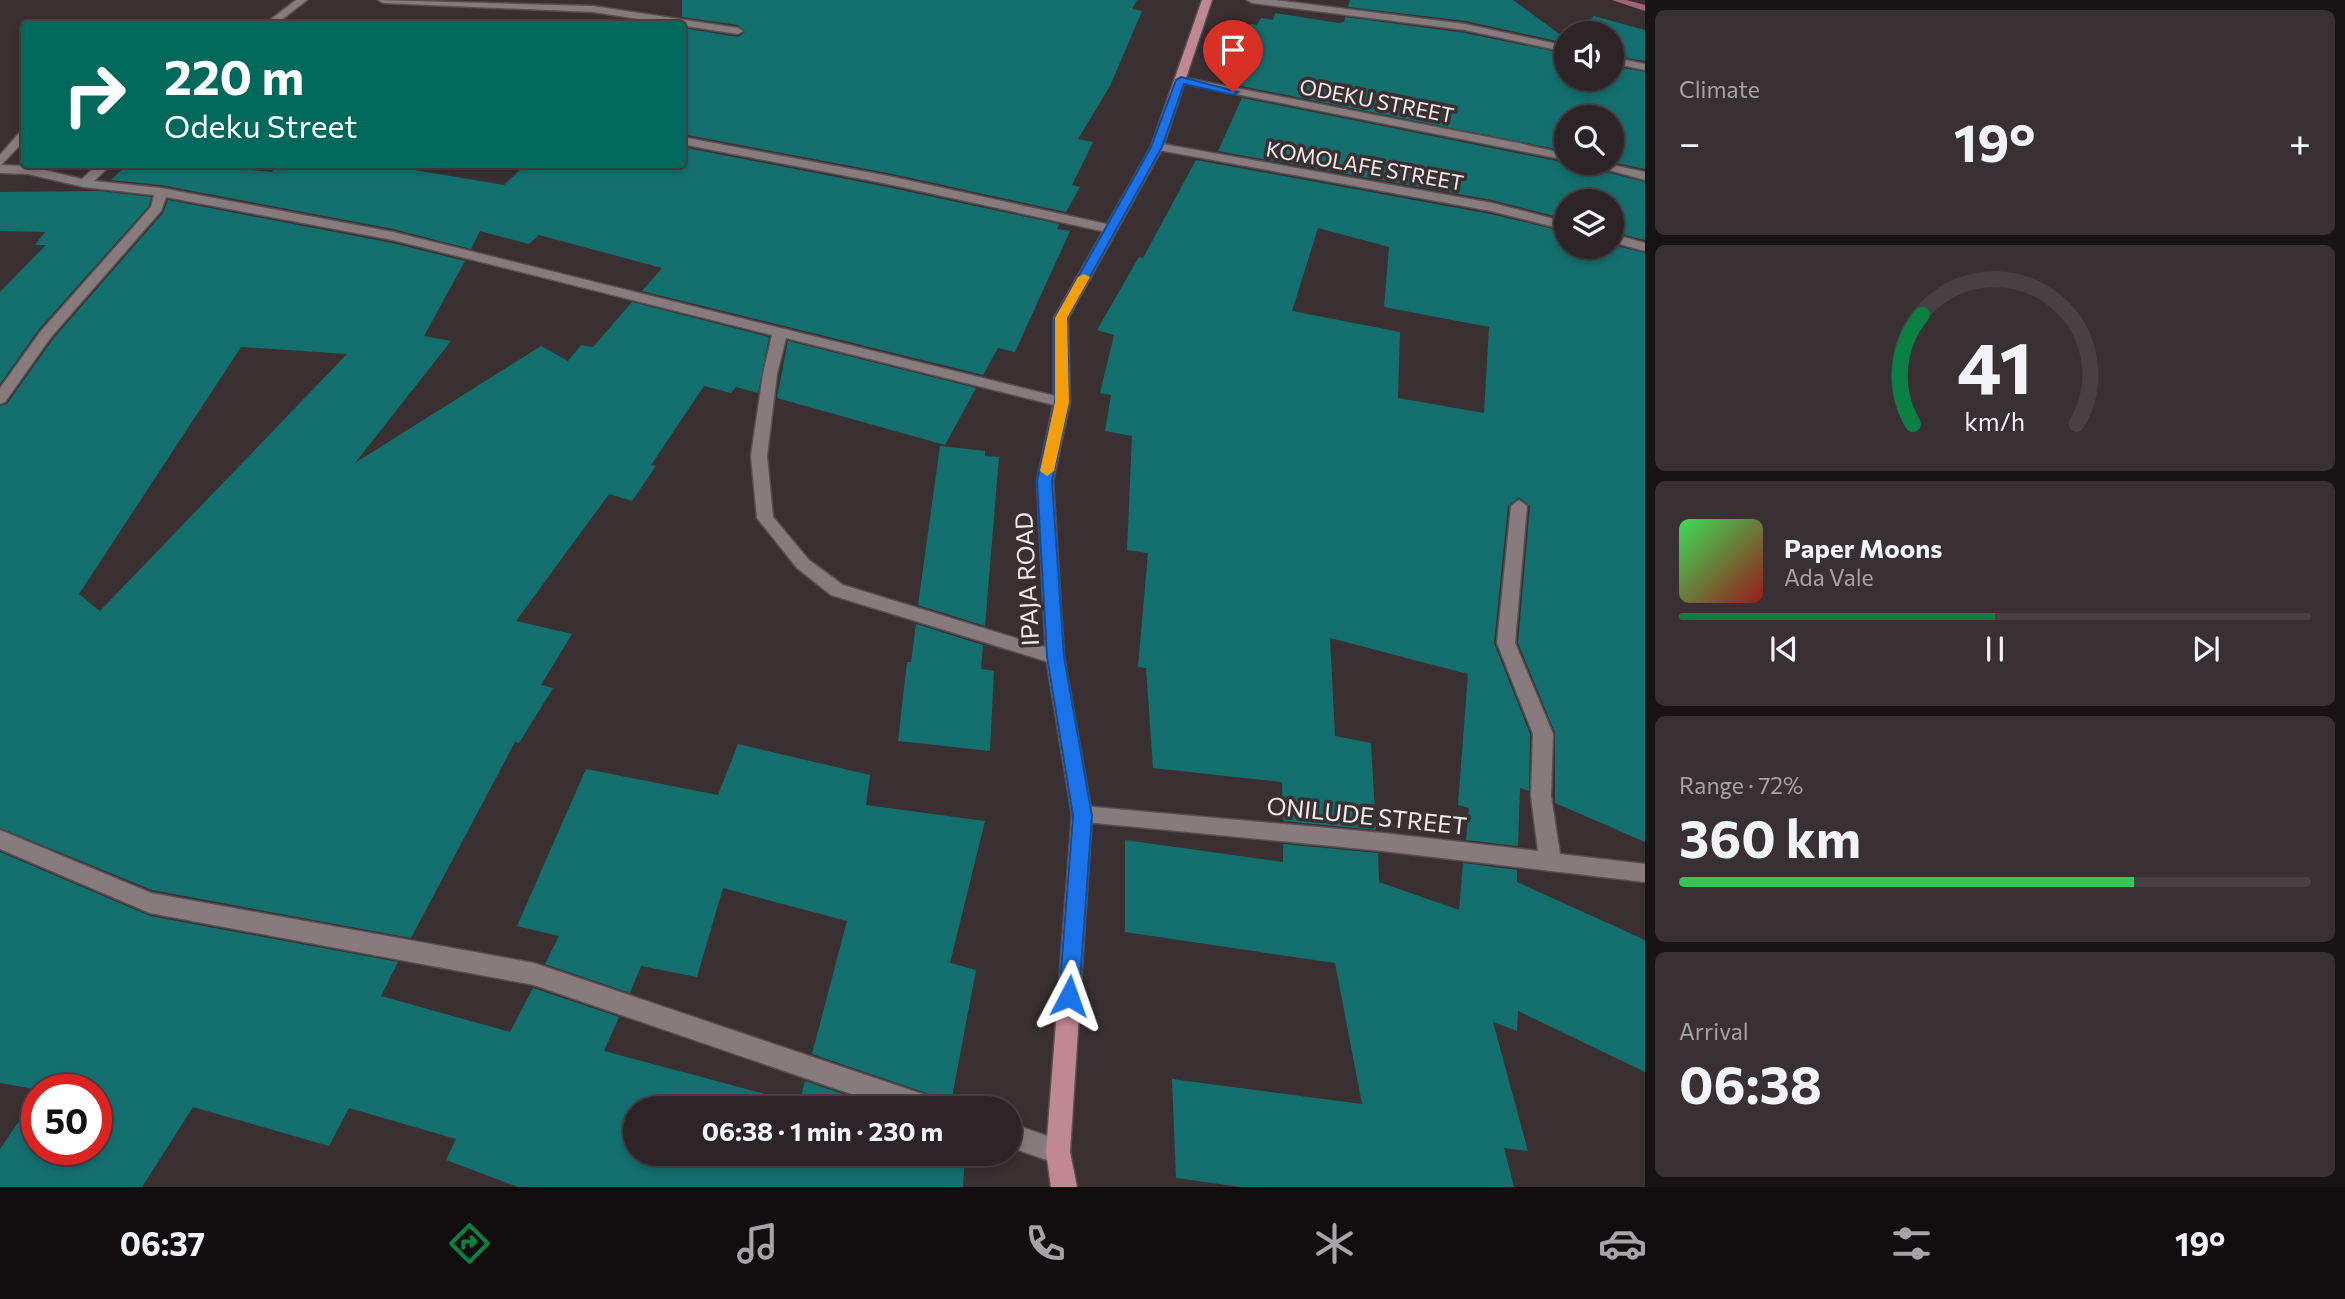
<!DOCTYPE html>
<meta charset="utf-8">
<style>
body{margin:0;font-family:Commissioner,sans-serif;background:#383032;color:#f1f3f6;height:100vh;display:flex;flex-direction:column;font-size:26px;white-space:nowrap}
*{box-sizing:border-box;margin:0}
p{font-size:23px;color:#a6a4a7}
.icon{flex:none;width:38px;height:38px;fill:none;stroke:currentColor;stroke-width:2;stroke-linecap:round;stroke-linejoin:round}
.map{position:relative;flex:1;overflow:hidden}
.drawer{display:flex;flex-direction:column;gap:10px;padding:10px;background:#181415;width:700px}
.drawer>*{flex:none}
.guide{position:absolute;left:21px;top:21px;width:665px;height:147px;border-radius:7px;box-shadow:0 4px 10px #0003,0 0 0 2px #484143;background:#00695c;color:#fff;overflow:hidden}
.fabs{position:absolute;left:1554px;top:21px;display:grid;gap:14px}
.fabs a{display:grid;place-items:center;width:70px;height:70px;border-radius:50%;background:#2c2426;box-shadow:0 4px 10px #0003,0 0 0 2px #484143;font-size:35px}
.speed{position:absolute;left:21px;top:1074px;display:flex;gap:14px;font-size:35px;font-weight:700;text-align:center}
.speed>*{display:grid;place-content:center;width:91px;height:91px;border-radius:50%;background:#2c2426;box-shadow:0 4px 10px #0003,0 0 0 2px #484143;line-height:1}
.speed .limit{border:10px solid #d22;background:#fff;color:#111}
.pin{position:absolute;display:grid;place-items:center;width:60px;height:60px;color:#fff;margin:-72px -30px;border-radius:50% 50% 50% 0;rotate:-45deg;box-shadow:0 0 7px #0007}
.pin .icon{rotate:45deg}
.me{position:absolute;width:77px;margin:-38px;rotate:4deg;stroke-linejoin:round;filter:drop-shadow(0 0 5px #0008)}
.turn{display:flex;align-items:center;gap:24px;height:147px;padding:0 28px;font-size:32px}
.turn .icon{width:91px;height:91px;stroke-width:2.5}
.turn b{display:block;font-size:49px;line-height:60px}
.big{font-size:52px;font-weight:700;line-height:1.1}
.drawer .tile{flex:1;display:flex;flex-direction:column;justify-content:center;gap:10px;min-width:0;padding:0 24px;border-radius:10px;background:#383032}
.drawer .dial{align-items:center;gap:0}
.dial svg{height:182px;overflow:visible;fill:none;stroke:#484143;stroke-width:7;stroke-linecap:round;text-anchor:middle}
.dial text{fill:#f1f3f6;stroke:none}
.song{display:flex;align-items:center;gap:21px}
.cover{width:84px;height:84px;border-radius:10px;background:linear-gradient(135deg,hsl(130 70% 55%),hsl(0 70% 35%))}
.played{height:7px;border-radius:4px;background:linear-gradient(90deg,#0b8043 50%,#484143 50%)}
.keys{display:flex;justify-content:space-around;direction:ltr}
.heat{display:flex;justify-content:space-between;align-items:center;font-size:38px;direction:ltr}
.charge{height:10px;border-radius:5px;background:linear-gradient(90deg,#34c759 72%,#484143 0)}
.trip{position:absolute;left:623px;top:1096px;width:399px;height:70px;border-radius:35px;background:#2c2426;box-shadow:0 4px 10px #0003,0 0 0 2px #484143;font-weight:700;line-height:70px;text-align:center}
.menu{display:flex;height:112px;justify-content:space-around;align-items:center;background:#120e0f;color:#a6a4a7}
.menu .icon{width:49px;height:49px}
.menu .on{color:#0b8043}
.menu b{font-size:32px;color:#f1f3f6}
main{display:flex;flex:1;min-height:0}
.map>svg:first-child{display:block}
</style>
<main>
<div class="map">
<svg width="1645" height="1187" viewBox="0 0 1645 1187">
<rect width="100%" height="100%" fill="#3a3032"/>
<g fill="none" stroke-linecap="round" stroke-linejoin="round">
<polygon fill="#a26574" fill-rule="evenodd" points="1612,0 1626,0 1645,5 1645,11"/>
</g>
<g fill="#14706f" fill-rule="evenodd">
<polygon points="682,0 1137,0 1132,9 1142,11 1110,86 1078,139 1093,142 1072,185 1080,187 1066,212 888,173 682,134 682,28 738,37 745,32 738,25 682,17"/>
<polygon points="1350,0 1513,0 1566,39 1566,43 1466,21 1348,7"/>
<polygon points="1275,13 1339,23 1344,22 1345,17 1465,33 1566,54 1566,79 1612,79 1612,66 1645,72 1645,169 1612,162 1612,117 1566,117 1566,151 1236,85 1245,66 1232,63 1251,24 1257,25 1261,18 1273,20"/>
<polygon points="1594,16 1645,30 1645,61 1612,55 1612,33 1577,33"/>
<polygon points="1242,98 1566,163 1580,163 1582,166 1645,182 1645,240 1612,232 1612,201 1566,201 1566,219 1492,200 1218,151"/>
<polygon points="682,147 887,187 1059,224 1057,229 1070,231 1015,352 998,348 983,375 642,291 662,268 539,235 529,244 480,231 471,249 393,229 161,185 111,180 128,164 184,164 272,172 278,164 379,164 504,185 526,164 682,164"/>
<path d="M 1196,160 L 1490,214 L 1566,232 L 1566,247 L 1612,245 L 1645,253 L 1645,842 L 1555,803 L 1555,733 L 1518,643 L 1530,506 L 1519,497 L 1508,506 L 1494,643 L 1530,734 L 1529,791 L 1520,788 L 1518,846 L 1466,840 L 1469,808 L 1458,805 L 1468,674 L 1330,638 L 1335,736 L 1371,743 L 1376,830 L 1283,821 L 1282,782 L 1153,768 L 1146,668 L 1138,667 L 1148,553 L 1127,550 L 1132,436 L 1105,431 L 1111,395 L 1100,393 L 1114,335 L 1097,330 L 1139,257 L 1143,258 ZM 1318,228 L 1389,247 L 1384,307 L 1489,327 L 1484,413 L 1398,398 L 1400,332 L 1292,311 Z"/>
<polygon points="100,191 151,197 149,206 39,329 0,384 0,292 46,245 35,245 45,232 0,231 0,192"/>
<path d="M 168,200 L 392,243 L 465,261 L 424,336 L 451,341 L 355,463 L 541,346 L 568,361 L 581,345 L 593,347 L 632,302 L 769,337 L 758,393 L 736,387 L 731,393 L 704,386 L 651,465 L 656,466 L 632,501 L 609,494 L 516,621 L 572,634 L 541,685 L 553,688 L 519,743 L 515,742 L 411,938 L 152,890 L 0,828 L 0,406 L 7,404 L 53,339 L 163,213 ZM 241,347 L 347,354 L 100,611 L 79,594 Z"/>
<polygon points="788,341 976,388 945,445 777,398"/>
<polygon points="940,446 985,451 985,456 999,457 985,626 918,605"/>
<polygon points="916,624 983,645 981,669 994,671 990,751 898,741 907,662 911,662"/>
<polygon points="738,744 870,775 866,805 985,821 950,963 976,970 950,1108 942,1108 938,1097 812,1054 847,921 723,888 697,977 641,966 630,993 545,964 559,936 517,926 586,769 718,795"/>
<polygon points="1125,840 1283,862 1283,844 1378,853 1379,882 1459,910 1463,863 1517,870 1517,882 1645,940 1645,1072 1518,1011 1517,1031 1493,1022 1528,1151 1504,1148 1514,1187 1241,1187 1176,1178 1172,1079 1362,1104 1335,963 1125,932"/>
<polygon points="0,852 150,916 398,962 381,996 510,1032 533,988 619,1017 604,1051 799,1103 805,1081 883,1108 635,1108 635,1153 965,1153 963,1187 518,1187 446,1160 456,1139 349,1108 329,1146 193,1107 142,1187 0,1187 0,1149 37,1095 37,1150 96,1150 96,1090 39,1090 0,1083"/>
</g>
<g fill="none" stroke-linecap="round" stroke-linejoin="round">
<g stroke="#574f51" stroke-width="3">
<g id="minor">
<polygon points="296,0 307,0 276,24 265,24"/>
<polygon points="378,0 593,6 738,28 743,31 738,34 593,12 383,3"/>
<polygon points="1247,0 1275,0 1465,24 1566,46 1566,52 1465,30 1252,3"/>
<polygon points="1612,57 1645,64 1645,70 1612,63"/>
<polygon points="1180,77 1518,143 1566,154 1566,160 1176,82 1176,78"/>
<polygon points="24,131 24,141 1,165 28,166 82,179 98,164 112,164 94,181 161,188 393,232 1067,399 1070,402 1067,405 1062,407 786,338 777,374 767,456 773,517 809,560 843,585 1061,652 1064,657 1061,662 1055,664 831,595 797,568 757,518 751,456 763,374 772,335 393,240 166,197 161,211 51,337 5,402 0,404 0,388 41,331 151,207 154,195 84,187 28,174 0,173 0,155 20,132"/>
<polygon points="682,137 888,176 1111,225 1117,229 1111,233 888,184 682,144"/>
<polygon points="1157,143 1492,203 1566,222 1566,230 1491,211 1153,149 1153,145"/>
<polygon points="1583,163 1603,163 1645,172 1645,180"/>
<polygon points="1612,234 1645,243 1645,251 1612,242"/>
<polygon points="1519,500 1527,506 1515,643 1553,734 1551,796 1560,854 1645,864 1645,882 1383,851 1075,821 1072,815 1075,809 1082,806 1383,833 1538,851 1531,796 1533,734 1497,643 1511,506"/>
<polygon points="0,830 151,893 534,963 928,1096 937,1099 940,1108 892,1108 534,985 150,913 0,849"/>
<polygon points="1010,1123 1067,1143 1070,1152 1067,1161 1058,1164 1010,1147"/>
</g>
</g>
<g stroke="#574f51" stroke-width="3">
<polygon id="major" points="1202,0 1212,0 1163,147 1068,318 1070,402 1053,481 1064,657 1092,815 1070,1152 1077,1187 1051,1187 1046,1152 1072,815 1046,657 1037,481 1054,402 1054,318 1151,147"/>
</g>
<use href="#minor" fill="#877b7d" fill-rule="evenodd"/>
<use href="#major" fill="#c18795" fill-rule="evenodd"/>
</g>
<polygon fill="#1a73e8" stroke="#114b97" stroke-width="2" points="1181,77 1238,92 1233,95 1184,84 1162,147 1067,318 1069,402 1052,481 1064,657 1092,816 1079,996 1076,1004 1069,1006 1062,1004 1059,996 1073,816 1047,657 1037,481 1055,402 1055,318 1151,147 1176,80"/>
<polygon fill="#f59e0b" points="1084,274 1090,277 1067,318 1069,402 1054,471 1047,476 1040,471 1055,402 1055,318 1078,277"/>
<g text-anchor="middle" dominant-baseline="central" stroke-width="7" stroke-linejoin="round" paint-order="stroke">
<g font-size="21" fill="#f2ebec" stroke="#3a3032">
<text transform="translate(1377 100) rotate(11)">ODEKU STREET</text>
<text transform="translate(1365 165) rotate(10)">KOMOLAFE STREET</text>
</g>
<g font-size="24" fill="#f2ebec" stroke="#3a3032">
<text transform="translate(1026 579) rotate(-93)">IPAJA ROAD</text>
<text transform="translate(1367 815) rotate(6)">ONILUDE STREET</text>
</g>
</g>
</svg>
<div class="fabs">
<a><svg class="icon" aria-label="sound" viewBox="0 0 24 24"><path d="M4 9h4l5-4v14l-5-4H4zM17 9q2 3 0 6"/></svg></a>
<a><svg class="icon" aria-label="search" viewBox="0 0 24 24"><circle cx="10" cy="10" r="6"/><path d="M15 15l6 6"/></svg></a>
<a><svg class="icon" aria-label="layers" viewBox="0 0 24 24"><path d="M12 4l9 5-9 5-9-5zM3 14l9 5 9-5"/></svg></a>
</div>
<div class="speed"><div class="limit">50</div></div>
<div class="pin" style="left:1233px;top:92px;background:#d93025"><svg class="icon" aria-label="arrive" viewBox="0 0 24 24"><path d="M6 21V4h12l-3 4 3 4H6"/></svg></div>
<svg class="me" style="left:1069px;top:996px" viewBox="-20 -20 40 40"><path d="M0-17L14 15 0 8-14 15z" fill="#1a73e8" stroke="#fff" stroke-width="4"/></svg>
<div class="trip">06:38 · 1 min · 230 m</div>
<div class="guide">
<div class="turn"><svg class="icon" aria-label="right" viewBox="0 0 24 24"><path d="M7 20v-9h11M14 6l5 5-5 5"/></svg><div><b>220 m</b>Odeku Street</div></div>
</div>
</div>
<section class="drawer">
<div class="tile"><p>Climate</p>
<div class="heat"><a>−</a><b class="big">19°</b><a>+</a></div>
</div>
<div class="tile dial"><svg viewBox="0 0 100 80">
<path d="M14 69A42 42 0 1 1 86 69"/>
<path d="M14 69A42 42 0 0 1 18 21" stroke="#0b8043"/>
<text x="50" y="56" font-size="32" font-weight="700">41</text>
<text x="50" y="72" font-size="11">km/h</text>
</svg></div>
<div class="tile">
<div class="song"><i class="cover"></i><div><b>Paper Moons</b><p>Ada Vale</p></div></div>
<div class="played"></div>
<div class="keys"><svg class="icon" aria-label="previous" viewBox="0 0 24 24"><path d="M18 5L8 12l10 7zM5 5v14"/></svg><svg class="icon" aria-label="pause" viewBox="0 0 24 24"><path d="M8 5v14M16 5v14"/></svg><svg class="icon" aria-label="next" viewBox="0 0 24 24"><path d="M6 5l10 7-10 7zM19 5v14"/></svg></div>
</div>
<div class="tile"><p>Range · 72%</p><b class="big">360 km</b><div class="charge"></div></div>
<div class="tile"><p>Arrival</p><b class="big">06:38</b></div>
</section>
</main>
<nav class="menu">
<b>06:37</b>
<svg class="icon on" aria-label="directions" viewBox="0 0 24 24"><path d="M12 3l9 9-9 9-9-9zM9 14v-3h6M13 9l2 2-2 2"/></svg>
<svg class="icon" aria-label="music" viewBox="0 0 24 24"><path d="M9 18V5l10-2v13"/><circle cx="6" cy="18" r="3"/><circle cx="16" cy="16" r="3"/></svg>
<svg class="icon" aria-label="phone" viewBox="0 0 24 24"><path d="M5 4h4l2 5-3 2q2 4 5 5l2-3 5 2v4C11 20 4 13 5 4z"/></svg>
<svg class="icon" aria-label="climate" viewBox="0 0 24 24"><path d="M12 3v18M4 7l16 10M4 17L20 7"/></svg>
<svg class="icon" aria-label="car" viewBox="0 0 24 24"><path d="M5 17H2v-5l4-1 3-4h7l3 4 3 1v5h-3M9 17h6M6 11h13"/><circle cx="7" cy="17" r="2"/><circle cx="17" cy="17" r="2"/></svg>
<svg class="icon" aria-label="filters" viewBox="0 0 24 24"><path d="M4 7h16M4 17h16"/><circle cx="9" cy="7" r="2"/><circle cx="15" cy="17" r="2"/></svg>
<b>19°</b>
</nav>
